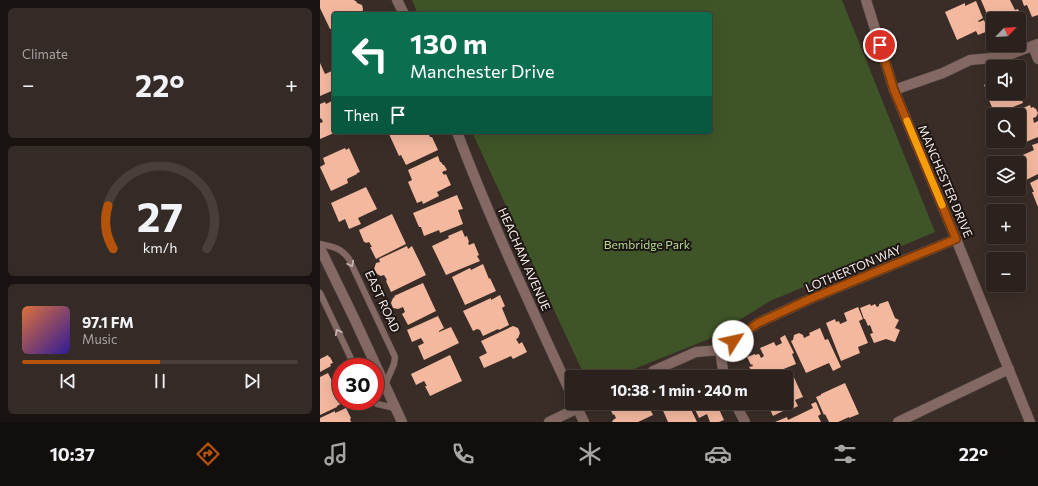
<!DOCTYPE html>
<meta charset="utf-8">
<style>
body{margin:0;font-family:Commissioner,sans-serif;background:#342a26;color:#f1f3f6;height:100vh;display:flex;flex-direction:column;font-size:15px;white-space:nowrap}
*{box-sizing:border-box;margin:0}
p{font-size:13px;color:#a6a4a4}
.icon{flex:none;width:22px;height:22px;fill:none;stroke:currentColor;stroke-width:2;stroke-linecap:round;stroke-linejoin:round}
.map{position:relative;flex:1;overflow:hidden}
.sheet{display:flex;flex-direction:column;gap:8px;padding:8px;background:#181310;width:320px}
.sheet>*{flex:none}
.guide{position:absolute;left:12px;top:12px;width:380px;height:122px;border-radius:4px;box-shadow:0 4px 16px #0002,0 0 0 1px #483f3b;background:#0b6e4f;color:#fff;overflow:hidden}
.needle{width:26px;rotate:65deg}
.buttons{position:absolute;left:666px;top:12px;display:grid;gap:8px}
.buttons a{display:grid;place-items:center;width:40px;height:40px;border-radius:4px;background:#2c221d;box-shadow:0 4px 16px #0002,0 0 0 1px #483f3b;font-size:20px}
.speed{position:absolute;left:12px;top:358px;display:flex;gap:8px;font-size:20px;font-weight:700;text-align:center}
.speed>*{display:grid;place-content:center;width:52px;height:52px;border-radius:50%;background:#2c221d;box-shadow:0 4px 16px #0002,0 0 0 1px #483f3b;line-height:1}
.speed .limit{border:6px solid #d22;background:#fff;color:#111}
.pin{position:absolute;display:grid;place-items:center;width:34px;height:34px;color:#fff;margin:-17px;border:2px solid #fff;border-radius:50%;box-shadow:0 1px 4px #0007}
.me{position:absolute;width:44px;margin:-22px;rotate:55deg;stroke-linejoin:round;filter:drop-shadow(0 0 3px #0008)}
.turn{display:flex;align-items:center;gap:14px;height:84px;padding:0 12px;font-size:18px}
.turn .icon{width:52px;height:52px;stroke-width:2.5}
.turn b{display:block;font-size:28px;line-height:34px}
.then{display:flex;align-items:center;height:38px;padding:0 12px;background:#0003;gap:8px;font-size:15px}
.big{font-size:30px;font-weight:700;line-height:1.1}
.sheet .card{flex:1;display:flex;flex-direction:column;justify-content:center;gap:6px;min-width:0;padding:0 14px;border-radius:6px;background:#342a26}
.sheet .dial{align-items:center;gap:0}
.dial svg{height:104px;overflow:visible;fill:none;stroke:#483f3b;stroke-width:7;stroke-linecap:round;text-anchor:middle}
.dial text{fill:#f1f3f6;stroke:none}
.song{display:flex;align-items:center;gap:12px}
.cover{width:48px;height:48px;border-radius:6px;background:linear-gradient(135deg,hsl(20 70% 55%),hsl(250 70% 35%))}
.played{height:4px;border-radius:2px;background:linear-gradient(90deg,#b45309 50%,#483f3b 50%)}
.keys{display:flex;justify-content:space-around;direction:ltr}
.heat{display:flex;justify-content:space-between;align-items:center;font-size:22px;direction:ltr}
.trip{position:absolute;left:245px;top:370px;width:228px;height:40px;border-radius:4px;background:#2c221d;box-shadow:0 4px 16px #0002,0 0 0 1px #483f3b;font-weight:700;line-height:40px;text-align:center}
.dock{display:flex;height:64px;justify-content:space-around;align-items:center;background:#120e0c;color:#a6a4a4}
.dock .icon{width:28px;height:28px}
.dock .selected{color:#b45309}
.dock b{font-size:18px;color:#f1f3f6}
main{display:flex;flex:1;min-height:0}
.map>svg:first-child{display:block}
</style>
<main>
<section class="sheet">
<div class="card"><p>Climate</p>
<div class="heat"><a>−</a><b class="big">22°</b><a>+</a></div>
</div>
<div class="card dial"><svg viewBox="0 0 100 80">
<path d="M14 69A42 42 0 1 1 86 69"/>
<path d="M14 69A42 42 0 0 1 10 36" stroke="#b45309"/>
<text x="50" y="56" font-size="32" font-weight="700">27</text>
<text x="50" y="72" font-size="11">km/h</text>
</svg></div>
<div class="card">
<div class="song"><i class="cover"></i><div><b>97.1 FM</b><p>Music</p></div></div>
<div class="played"></div>
<div class="keys"><svg class="icon" aria-label="previous" viewBox="0 0 24 24"><path d="M18 5L8 12l10 7zM5 5v14"/></svg><svg class="icon" aria-label="pause" viewBox="0 0 24 24"><path d="M8 5v14M16 5v14"/></svg><svg class="icon" aria-label="next" viewBox="0 0 24 24"><path d="M6 5l10 7-10 7zM19 5v14"/></svg></div>
</div>
</section>
<div class="map">
<svg width="718" height="422" viewBox="0 0 718 422">
<rect width="100%" height="100%" fill="#3a2d27"/>
<polygon fill="#3f5528" points="92,0 522,0 615,232 450,301 389,339 294,377 265,377 152,132 390,132 390,14 98,14"/>
<g fill="#f4b89f">
<polygon points="0,0 34,0 35,1 36,1 37,3 42,5 43,9 42,14 14,14 14,31 12,32 11,29 10,29 0,8"/>
<polygon points="661,0 690,0 695,10 698,9 704,23 699,25 699,19 673,19 673,28"/>
<polygon points="702,0 718,0 718,15 712,17 707,5 704,6"/>
<polygon points="656,1 663,18 658,21 659,22 664,20 668,31 658,35 656,31 637,40 625,12 645,3 645,6"/>
<polygon points="0,63 5,74 12,71 14,77 14,90 0,96"/>
<polygon points="673,81 673,93 699,93 703,103 675,114 665,91 667,91 664,85"/>
<polygon points="14,100 14,133 0,139 0,123 3,122 1,118 0,119 0,104 5,102 6,104"/>
<polygon points="710,105 711,108 713,107 716,109 718,113 716,117 713,118 714,123 718,121 718,137 691,148 688,141 699,141 699,115 687,115"/>
<polygon points="72,132 111,132 108,133 110,137 112,137 118,150 86,165 81,155 79,156 69,134"/>
<polygon points="718,143 718,174 706,180 696,158 714,150 712,145"/>
<polygon points="25,148 26,150 29,148 40,172 37,173 37,174 27,179 28,183 11,191 0,167 5,164 3,158"/>
<polygon points="118,156 120,162 121,162 123,165 124,165 127,170 122,172 124,175 126,174 131,185 117,192 119,196 103,204 102,201 97,203 88,182 92,180 88,170"/>
<polygon points="718,179 718,207 712,192 714,192 710,183"/>
<polygon points="46,187 57,209 38,218 41,224 29,229 25,219 19,222 11,203"/>
<polygon points="137,195 143,209 138,210 143,224 120,233 119,230 104,236 101,227 99,227 93,213"/>
<polygon points="72,214 86,244 56,259 50,247 52,247 49,242 46,243 45,242 44,242 39,230"/>
<polygon points="142,230 145,237 147,236 149,242 148,243 149,245 154,243 159,255 157,256 160,261 126,275 112,246 129,238 128,236"/>
<polygon points="87,246 88,249 92,246 106,275 71,292 66,281 67,280 64,275 61,276 57,274 54,269 56,263 60,262 59,259"/>
<polygon points="163,264 169,279 170,278 176,291 145,305 132,277 150,268 151,270"/>
<polygon points="103,283 116,311 88,325 82,314 85,312 83,307 78,309 73,308 71,303 73,298 75,297 74,296"/>
<polygon points="180,295 185,306 182,308 189,325 179,330 178,329 163,336 160,330 157,329 153,331 143,311 171,298 171,300"/>
<polygon points="568,301 575,318 579,320 575,328 580,330 575,342 566,339 554,343 550,334 553,333 550,325 548,326 545,319 544,319 540,308 550,304 551,306 555,304 557,307 559,306 559,304"/>
<polygon points="538,307 543,319 539,321 548,343 538,347 540,353 521,361 506,323 515,319 516,322 519,321 520,324 527,321 524,313"/>
<polygon points="118,316 124,328 119,331 119,332 131,327 139,343 104,360 98,346 104,343 101,338 92,342 87,330"/>
<polygon points="193,326 198,328 200,333 198,338 196,339 199,344 202,342 207,352 193,359 191,356 164,368 159,357 167,353 161,341"/>
<polygon points="500,328 505,340 508,339 521,367 513,371 509,363 486,373 471,341 473,340 474,335 479,333 483,335 484,338 490,335 489,333"/>
<polygon points="465,335 474,353 472,354 476,364 461,370 462,372 455,375 455,374 448,377 430,377 429,373 432,371 429,367 433,366 432,364 431,365 427,357 435,354 435,355 439,354 441,358 444,356 440,348 454,342 456,346 462,343 460,338"/>
<polygon points="8,355 9,357 10,357 13,363 10,364 11,366 0,372 0,359"/>
<polygon points="130,355 142,381 110,396 105,386 107,386 104,381 96,385 91,374"/>
<polygon points="471,371 483,397 475,400 478,406 470,410 467,404 463,406 465,410 453,416 447,403 466,403 466,377 457,377"/>
<polygon points="8,373 14,385 12,386 14,392 21,389 21,401 26,401 17,406 17,407 0,415 0,377"/>
<polygon points="381,374 388,377 375,377"/>
<polygon points="525,383 539,414 529,418 529,417 518,422 509,422 505,414 504,415 496,397 501,395 501,394"/>
<polygon points="496,402 501,414 498,416 501,422 455,422 467,417 468,420 493,408 491,404"/>
<polygon points="290,403 327,403 333,415 318,422 292,422 293,420 296,418 294,414 293,415 288,404"/>
<polygon points="341,403 368,403 377,422 348,422 341,406 342,406"/>
<polygon points="372,403 395,403 397,408 398,407 404,420 399,422 390,422 387,414 379,418"/>
<polygon points="26,408 31,418 30,419 31,422 0,422 0,418 15,411 15,413"/>
</g>
<g fill="none" stroke-linecap="round" stroke-linejoin="round">
<g stroke="#554842" stroke-width="7">
<g id="service">
<path d="M 0,244 C 14,247 21,248 29,259 L 75,357 L 74,364 L 65,385"/>
<polyline points="0,293 35,367"/>
<polyline points="53,401 57,404 75,408"/>
</g>
</g>
<g stroke="#554842" stroke-width="11">
<g id="minor">
<polyline points="77,0 84,14"/>
<polyline points="546,0 574,90 636,239 710,422"/>
<polyline points="713,46 718,59"/>
<path d="M 137,132 C 171,222 212,309 252,396"/>
<polyline points="333,371 376,352 400,350"/>
<polyline points="404,377 400,350 438,323 490,299 636,239"/>
<polyline points="255,403 264,422"/>
<polyline points="415,403 425,422"/>
<polyline points="229,422 258,408"/>
<polyline points="578,422 689,369"/>
</g>
</g>
<g stroke="#554842" stroke-width="11">
<g id="tertiary">
<polyline points="574,90 623,73 650,60 683,57 718,44"/>
<polyline points="0,248 34,318 82,422"/>
</g>
</g>
<use href="#service" stroke="#836863" stroke-width="6"/>
<use href="#minor" stroke="#836863" stroke-width="10"/>
<use href="#tertiary" stroke="#836863" stroke-width="10"/>
</g>
<defs><path id="oneway-chevron" d="M-2-3.5L2.5 0L-2 3.5" fill="none" stroke-width="1.6" stroke-linecap="round" stroke-linejoin="round"/></defs>
<g stroke="#c9b8b5">
<use href="#oneway-chevron" transform="translate(31 264) rotate(63)"/>
<use href="#oneway-chevron" transform="translate(18 332) rotate(-115)"/>
</g>
<g fill="none" stroke-linecap="round" stroke-linejoin="round">
<g stroke="#753606" stroke-width="10">
<polyline id="route" points="413,341 438,323 490,299 636,239 574,90 560,45"/>
</g>
<use href="#route" stroke="#b45309" stroke-width="7"/>
<polyline stroke="#f59e0b" stroke-width="7" points="587,121 622,205"/>
</g>
<g text-anchor="middle" dominant-baseline="central" stroke-width="4" stroke-linejoin="round" paint-order="stroke">
<g font-size="12" fill="#f8eeeb" stroke="#1d1614">
<text transform="translate(626 181) rotate(67)">MANCHESTER DRIVE</text>
<text transform="translate(205 259) rotate(66)">HEACHAM AVENUE</text>
<text transform="translate(533 268) rotate(-23)">LOTHERTON WAY</text>
<text transform="translate(63 301) rotate(65)">EAST ROAD</text>
</g>
<g font-size="12" fill="#b4db8f" stroke="#1d1614">
<text x="327" y="244">Bembridge Park</text>
</g>
</g>
</svg>
<div class="buttons">
<a><svg class="needle" viewBox="-14 -14 28 28"><path d="M0-13l5 13h-10z" fill="#e53935"/><path d="M0 13l5-13h-10z" fill="#a6a4a4"/></svg></a>
<a><svg class="icon" aria-label="sound" viewBox="0 0 24 24"><path d="M4 9h4l5-4v14l-5-4H4zM17 9q2 3 0 6"/></svg></a>
<a><svg class="icon" aria-label="search" viewBox="0 0 24 24"><circle cx="10" cy="10" r="6"/><path d="M15 15l6 6"/></svg></a>
<a><svg class="icon" aria-label="layers" viewBox="0 0 24 24"><path d="M12 4l9 5-9 5-9-5zM3 14l9 5 9-5"/></svg></a>
<a>+</a>
<a>−</a>
</div>
<div class="speed"><div class="limit">30</div></div>
<div class="pin" style="left:560px;top:45px;background:#d93025"><svg class="icon" aria-label="arrive" viewBox="0 0 24 24"><path d="M6 21V4h12l-3 4 3 4H6"/></svg></div>
<svg class="me" style="left:413px;top:341px" viewBox="-20 -20 40 40"><circle r="19" fill="#fff"/><path d="M0-13L10 11 0 6-10 11z" fill="#b45309"/></svg>
<div class="trip">10:38 · 1 min · 240 m</div>
<div class="guide">
<div class="turn"><svg class="icon" aria-label="left" viewBox="0 0 24 24"><path d="M17 20v-9H6M10 6l-5 5 5 5"/></svg><div><b>130 m</b>Manchester Drive</div></div>
<div class="then">Then<svg class="icon" aria-label="arrive" viewBox="0 0 24 24"><path d="M6 21V4h12l-3 4 3 4H6"/></svg></div>
</div>
</div>
</main>
<nav class="dock">
<b>10:37</b>
<svg class="icon selected" aria-label="directions" viewBox="0 0 24 24"><path d="M12 3l9 9-9 9-9-9zM9 14v-3h6M13 9l2 2-2 2"/></svg>
<svg class="icon" aria-label="music" viewBox="0 0 24 24"><path d="M9 18V5l10-2v13"/><circle cx="6" cy="18" r="3"/><circle cx="16" cy="16" r="3"/></svg>
<svg class="icon" aria-label="phone" viewBox="0 0 24 24"><path d="M5 4h4l2 5-3 2q2 4 5 5l2-3 5 2v4C11 20 4 13 5 4z"/></svg>
<svg class="icon" aria-label="climate" viewBox="0 0 24 24"><path d="M12 3v18M4 7l16 10M4 17L20 7"/></svg>
<svg class="icon" aria-label="car" viewBox="0 0 24 24"><path d="M5 17H2v-5l4-1 3-4h7l3 4 3 1v5h-3M9 17h6M6 11h13"/><circle cx="7" cy="17" r="2"/><circle cx="17" cy="17" r="2"/></svg>
<svg class="icon" aria-label="filters" viewBox="0 0 24 24"><path d="M4 7h16M4 17h16"/><circle cx="9" cy="7" r="2"/><circle cx="15" cy="17" r="2"/></svg>
<b>22°</b>
</nav>
